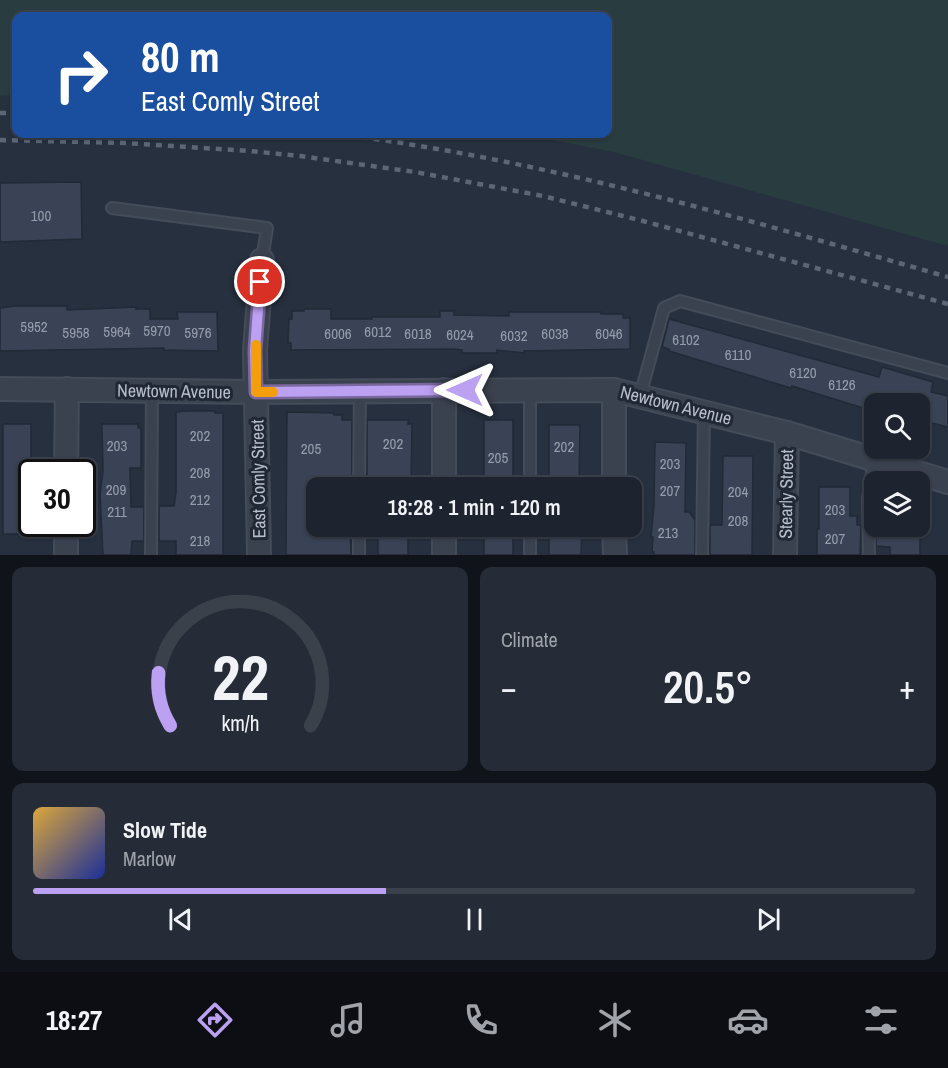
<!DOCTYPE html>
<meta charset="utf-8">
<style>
body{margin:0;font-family:"Archivo Narrow",sans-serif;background:#252c37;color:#f1f3f6;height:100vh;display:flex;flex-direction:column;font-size:22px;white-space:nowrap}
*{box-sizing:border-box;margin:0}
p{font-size:20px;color:#a0a4aa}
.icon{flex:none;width:33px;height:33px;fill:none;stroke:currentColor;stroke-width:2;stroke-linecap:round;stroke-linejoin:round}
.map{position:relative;height:555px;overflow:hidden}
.side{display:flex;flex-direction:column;gap:12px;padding:12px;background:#10141a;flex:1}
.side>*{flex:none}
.banner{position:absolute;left:12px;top:12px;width:600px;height:126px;border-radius:12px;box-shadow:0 2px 4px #0004,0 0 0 2px #3b414b;background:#1a4fa0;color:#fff;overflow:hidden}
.controls{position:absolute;left:864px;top:393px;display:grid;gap:12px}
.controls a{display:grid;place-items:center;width:66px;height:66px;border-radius:12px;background:#1d242f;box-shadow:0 2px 4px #0004,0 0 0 2px #3b414b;font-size:30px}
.speed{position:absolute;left:18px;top:459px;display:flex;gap:12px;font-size:30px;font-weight:700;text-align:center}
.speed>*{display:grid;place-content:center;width:78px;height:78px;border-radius:50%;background:#1d242f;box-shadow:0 2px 4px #0004,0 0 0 2px #3b414b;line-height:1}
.speed .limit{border:3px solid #111;border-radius:9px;background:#fff;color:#111}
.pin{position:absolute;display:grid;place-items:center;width:51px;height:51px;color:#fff;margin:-26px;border:3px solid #fff;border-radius:50%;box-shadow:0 2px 6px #0007}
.me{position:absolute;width:66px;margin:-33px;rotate:270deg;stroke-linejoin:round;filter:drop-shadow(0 0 4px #0008)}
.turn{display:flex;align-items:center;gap:21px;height:126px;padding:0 30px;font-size:27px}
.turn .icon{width:78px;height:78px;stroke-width:2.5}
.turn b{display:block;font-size:42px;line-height:51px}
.big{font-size:45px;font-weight:600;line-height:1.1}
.side .tile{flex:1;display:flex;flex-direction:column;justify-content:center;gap:9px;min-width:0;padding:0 21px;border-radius:12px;background:#252c37}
.side .dial{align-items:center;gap:0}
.dial svg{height:156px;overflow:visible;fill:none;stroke:#3b414b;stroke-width:7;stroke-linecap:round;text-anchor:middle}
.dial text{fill:#f1f3f6;stroke:none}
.song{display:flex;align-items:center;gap:18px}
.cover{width:72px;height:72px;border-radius:9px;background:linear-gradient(135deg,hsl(40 70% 55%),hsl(230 70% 35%))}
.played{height:6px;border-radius:3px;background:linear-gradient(90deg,#bca0f2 40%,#3b414b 40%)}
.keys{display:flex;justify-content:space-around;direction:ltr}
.heat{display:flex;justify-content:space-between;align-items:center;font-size:33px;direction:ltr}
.side .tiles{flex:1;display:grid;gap:12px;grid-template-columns:1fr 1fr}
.tile:last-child{grid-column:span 2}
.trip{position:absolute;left:306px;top:477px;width:336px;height:60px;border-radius:12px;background:#1d242f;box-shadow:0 2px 4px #0004,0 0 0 2px #3b414b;font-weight:600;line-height:60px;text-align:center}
.menu{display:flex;height:96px;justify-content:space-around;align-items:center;background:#0c0e13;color:#a0a4aa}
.menu .icon{width:42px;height:42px}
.menu .current{color:#bca0f2}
.menu b{font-size:27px;color:#f1f3f6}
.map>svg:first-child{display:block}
</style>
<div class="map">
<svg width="948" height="555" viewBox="0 0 948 555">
<rect width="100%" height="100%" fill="#27303f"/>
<polygon fill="#293c40" points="0,0 948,0 948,246 614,152 521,134 608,134 608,16 16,16 16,95 0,96"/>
<g fill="#394355" stroke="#222937" stroke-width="1.5">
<polygon points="81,182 82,239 0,242 0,183"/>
<polygon points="15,306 67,306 67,310 136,307 136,309 150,309 150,319 178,319 177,312 217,312 218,351 164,350 164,348 0,351 0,308"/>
<polygon points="304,309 331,309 331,319 372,319 372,317 440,317 440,311 454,311 454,315 509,316 509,312 601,312 601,314 623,314 623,318 630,318 630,349 524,351 524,353 497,350 497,353 462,353 462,350 453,349 291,350 291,343 288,343 289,319 292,319 292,311 304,311"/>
<polygon points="669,319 879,377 882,367 933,382 931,392 948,396 948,427 920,420 920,404 874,404 874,408 864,405 863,408 792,386 791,388 669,351 669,349 662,347"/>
<polygon points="188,411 215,411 215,413 223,413 223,555 176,555 176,541 159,541 159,506 174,506 176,493 176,412"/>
<polygon points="287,412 334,413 334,415 342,415 342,420 352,420 352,487 316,488 316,526 350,526 351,555 286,555"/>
<polygon points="367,420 408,420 408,424 412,424 411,488 367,487"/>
<rect x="484" y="420" width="29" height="68"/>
<rect x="3" y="424" width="28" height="110"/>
<polygon points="102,424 138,424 138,428 141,428 141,468 130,468 131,507 144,507 144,541 132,541 131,555 103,555 100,494 103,471"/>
<polygon points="549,425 580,425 579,488 549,488"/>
<polygon points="655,442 686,443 685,512 689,512 695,520 695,555 654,555 654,552 652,552 653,537 651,537 654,505"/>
<polygon points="723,456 753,456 752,555 710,555 710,525 722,525"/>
<polygon points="819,487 850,487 850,516 857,516 857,525 861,525 860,555 817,555 817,529 819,529"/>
<rect x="378" y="526" width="30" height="29"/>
<rect x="484" y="526" width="29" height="29"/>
<polygon points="549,526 582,526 581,555 549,555"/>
<polygon points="891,526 920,526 920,555 890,555 890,547 876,546 876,533 891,533"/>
</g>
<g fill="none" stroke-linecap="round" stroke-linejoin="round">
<g stroke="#444b59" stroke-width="14">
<g id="service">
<polyline points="112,208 267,228 262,260"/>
<polyline points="640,396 664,308 680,301 948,373"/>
<polyline points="359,488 360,391"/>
<polyline points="530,488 530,390"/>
<polyline points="151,555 152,390"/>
<polyline points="359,555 359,526"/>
<polyline points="530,555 530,526"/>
<polyline points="702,555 704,412"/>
<polyline points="869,555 868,498 874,460"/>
</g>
</g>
<g stroke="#444b59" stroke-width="26">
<g id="minor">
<polyline points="0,389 256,392 614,390 787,433 948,482"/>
<polyline points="444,390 444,488"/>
<polyline points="614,390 614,488"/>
<polyline points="66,472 67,389"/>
<polyline points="444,526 444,555"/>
<polyline points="614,526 615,555"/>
<polyline points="66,555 66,524"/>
<polyline points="259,555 255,350 262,260"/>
<polyline points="785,555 787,433"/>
</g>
</g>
<use href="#service" stroke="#3b424f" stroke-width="10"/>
<use href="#minor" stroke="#3b424f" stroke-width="22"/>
<g stroke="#5d6676" stroke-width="4.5" stroke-dasharray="6 6" stroke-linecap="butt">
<polyline points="0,113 16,113"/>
<path d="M 338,134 C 546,160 748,220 948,277"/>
<polyline points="0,140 126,143 250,151 300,156 415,172 543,196 643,221 948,304"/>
</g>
</g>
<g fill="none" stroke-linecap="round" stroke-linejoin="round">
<g stroke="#7a689d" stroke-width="15">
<polyline id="route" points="260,282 255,350 256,392 465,390"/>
</g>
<use href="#route" stroke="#bca0f2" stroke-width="10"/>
<polyline stroke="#f59e0b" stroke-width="10" points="256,345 256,392 273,392"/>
</g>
<g text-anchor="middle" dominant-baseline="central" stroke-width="6" stroke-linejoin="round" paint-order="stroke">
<g font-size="15" fill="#969cab">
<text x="41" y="215">100</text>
<text x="34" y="326">5952</text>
<text x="157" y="330">5970</text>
<text x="117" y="331">5964</text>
<text x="378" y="331">6012</text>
<text x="76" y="332">5958</text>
<text x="198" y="332">5976</text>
<text x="338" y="333">6006</text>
<text x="418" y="333">6018</text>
<text x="555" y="333">6038</text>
<text x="609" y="333">6046</text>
<text x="460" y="334">6024</text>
<text x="514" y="335">6032</text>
<text x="686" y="339">6102</text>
<text x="738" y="354">6110</text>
<text x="803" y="372">6120</text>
<text x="842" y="384">6126</text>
<text x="200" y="435">202</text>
<text x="393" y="443">202</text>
<text x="117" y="445">203</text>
<text x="564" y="446">202</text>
<text x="311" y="448">205</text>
<text x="498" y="457">205</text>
<text x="670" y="463">203</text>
<text x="200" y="472">208</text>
<text x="116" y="489">209</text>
<text x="670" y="490">207</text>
<text x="738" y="491">204</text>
<text x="200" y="499">212</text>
<text x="835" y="509">203</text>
<text x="117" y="511">211</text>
<text x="738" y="520">208</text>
<text x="668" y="532">213</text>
<text x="835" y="538">207</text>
<text x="200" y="540">218</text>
</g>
<g font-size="18" fill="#b7bdca" stroke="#202735">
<text transform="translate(174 391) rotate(1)">Newtown Avenue</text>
<text transform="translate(676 405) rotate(14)">Newtown Avenue</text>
<text transform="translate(258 479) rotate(-91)">East Comly Street</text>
<text transform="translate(786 494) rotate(-89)">Stearly Street</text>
</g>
</g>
</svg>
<div class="controls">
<a><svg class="icon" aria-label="search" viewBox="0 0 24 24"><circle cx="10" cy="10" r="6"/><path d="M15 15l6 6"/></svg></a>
<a><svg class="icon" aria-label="layers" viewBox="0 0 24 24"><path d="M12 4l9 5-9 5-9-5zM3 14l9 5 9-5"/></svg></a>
</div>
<div class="speed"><div class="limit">30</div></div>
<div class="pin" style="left:260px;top:282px;background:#d93025"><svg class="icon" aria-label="arrive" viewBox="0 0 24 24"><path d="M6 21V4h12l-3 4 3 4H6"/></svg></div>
<svg class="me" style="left:465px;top:390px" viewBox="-20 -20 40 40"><path d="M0-17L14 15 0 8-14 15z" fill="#bca0f2" stroke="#fff" stroke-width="4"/></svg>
<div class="trip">18:28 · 1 min · 120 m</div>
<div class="banner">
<div class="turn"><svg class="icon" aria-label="right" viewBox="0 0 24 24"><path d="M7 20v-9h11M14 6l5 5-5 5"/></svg><div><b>80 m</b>East Comly Street</div></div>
</div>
</div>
<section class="side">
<div class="tiles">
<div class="tile dial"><svg viewBox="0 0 100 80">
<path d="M14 69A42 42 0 1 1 86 69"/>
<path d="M14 69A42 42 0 0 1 8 42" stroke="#bca0f2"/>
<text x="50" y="56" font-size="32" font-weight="700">22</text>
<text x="50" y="72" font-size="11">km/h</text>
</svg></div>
<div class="tile"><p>Climate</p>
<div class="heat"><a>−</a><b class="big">20.5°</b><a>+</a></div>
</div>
<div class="tile">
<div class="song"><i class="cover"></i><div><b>Slow Tide</b><p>Marlow</p></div></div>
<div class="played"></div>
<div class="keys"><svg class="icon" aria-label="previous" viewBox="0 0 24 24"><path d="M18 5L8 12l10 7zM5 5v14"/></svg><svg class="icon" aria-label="pause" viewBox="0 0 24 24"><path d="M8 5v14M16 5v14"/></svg><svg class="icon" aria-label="next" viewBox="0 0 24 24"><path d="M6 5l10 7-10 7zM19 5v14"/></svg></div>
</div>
</div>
</section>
<nav class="menu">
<b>18:27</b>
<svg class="icon current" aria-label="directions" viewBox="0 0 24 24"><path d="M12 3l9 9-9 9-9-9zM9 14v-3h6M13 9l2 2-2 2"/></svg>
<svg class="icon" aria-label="music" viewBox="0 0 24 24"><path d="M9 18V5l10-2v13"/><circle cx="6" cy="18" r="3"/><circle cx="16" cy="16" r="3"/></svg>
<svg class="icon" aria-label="phone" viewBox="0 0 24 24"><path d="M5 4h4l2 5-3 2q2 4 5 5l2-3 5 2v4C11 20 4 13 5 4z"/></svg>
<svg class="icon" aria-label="climate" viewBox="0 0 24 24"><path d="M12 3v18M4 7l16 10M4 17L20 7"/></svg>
<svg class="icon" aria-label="car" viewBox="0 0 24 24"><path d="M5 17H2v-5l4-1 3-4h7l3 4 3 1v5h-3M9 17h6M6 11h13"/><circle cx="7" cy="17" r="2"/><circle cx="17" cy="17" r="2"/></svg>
<svg class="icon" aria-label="filters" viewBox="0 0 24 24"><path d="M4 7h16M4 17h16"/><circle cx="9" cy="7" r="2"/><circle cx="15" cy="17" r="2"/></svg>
</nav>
